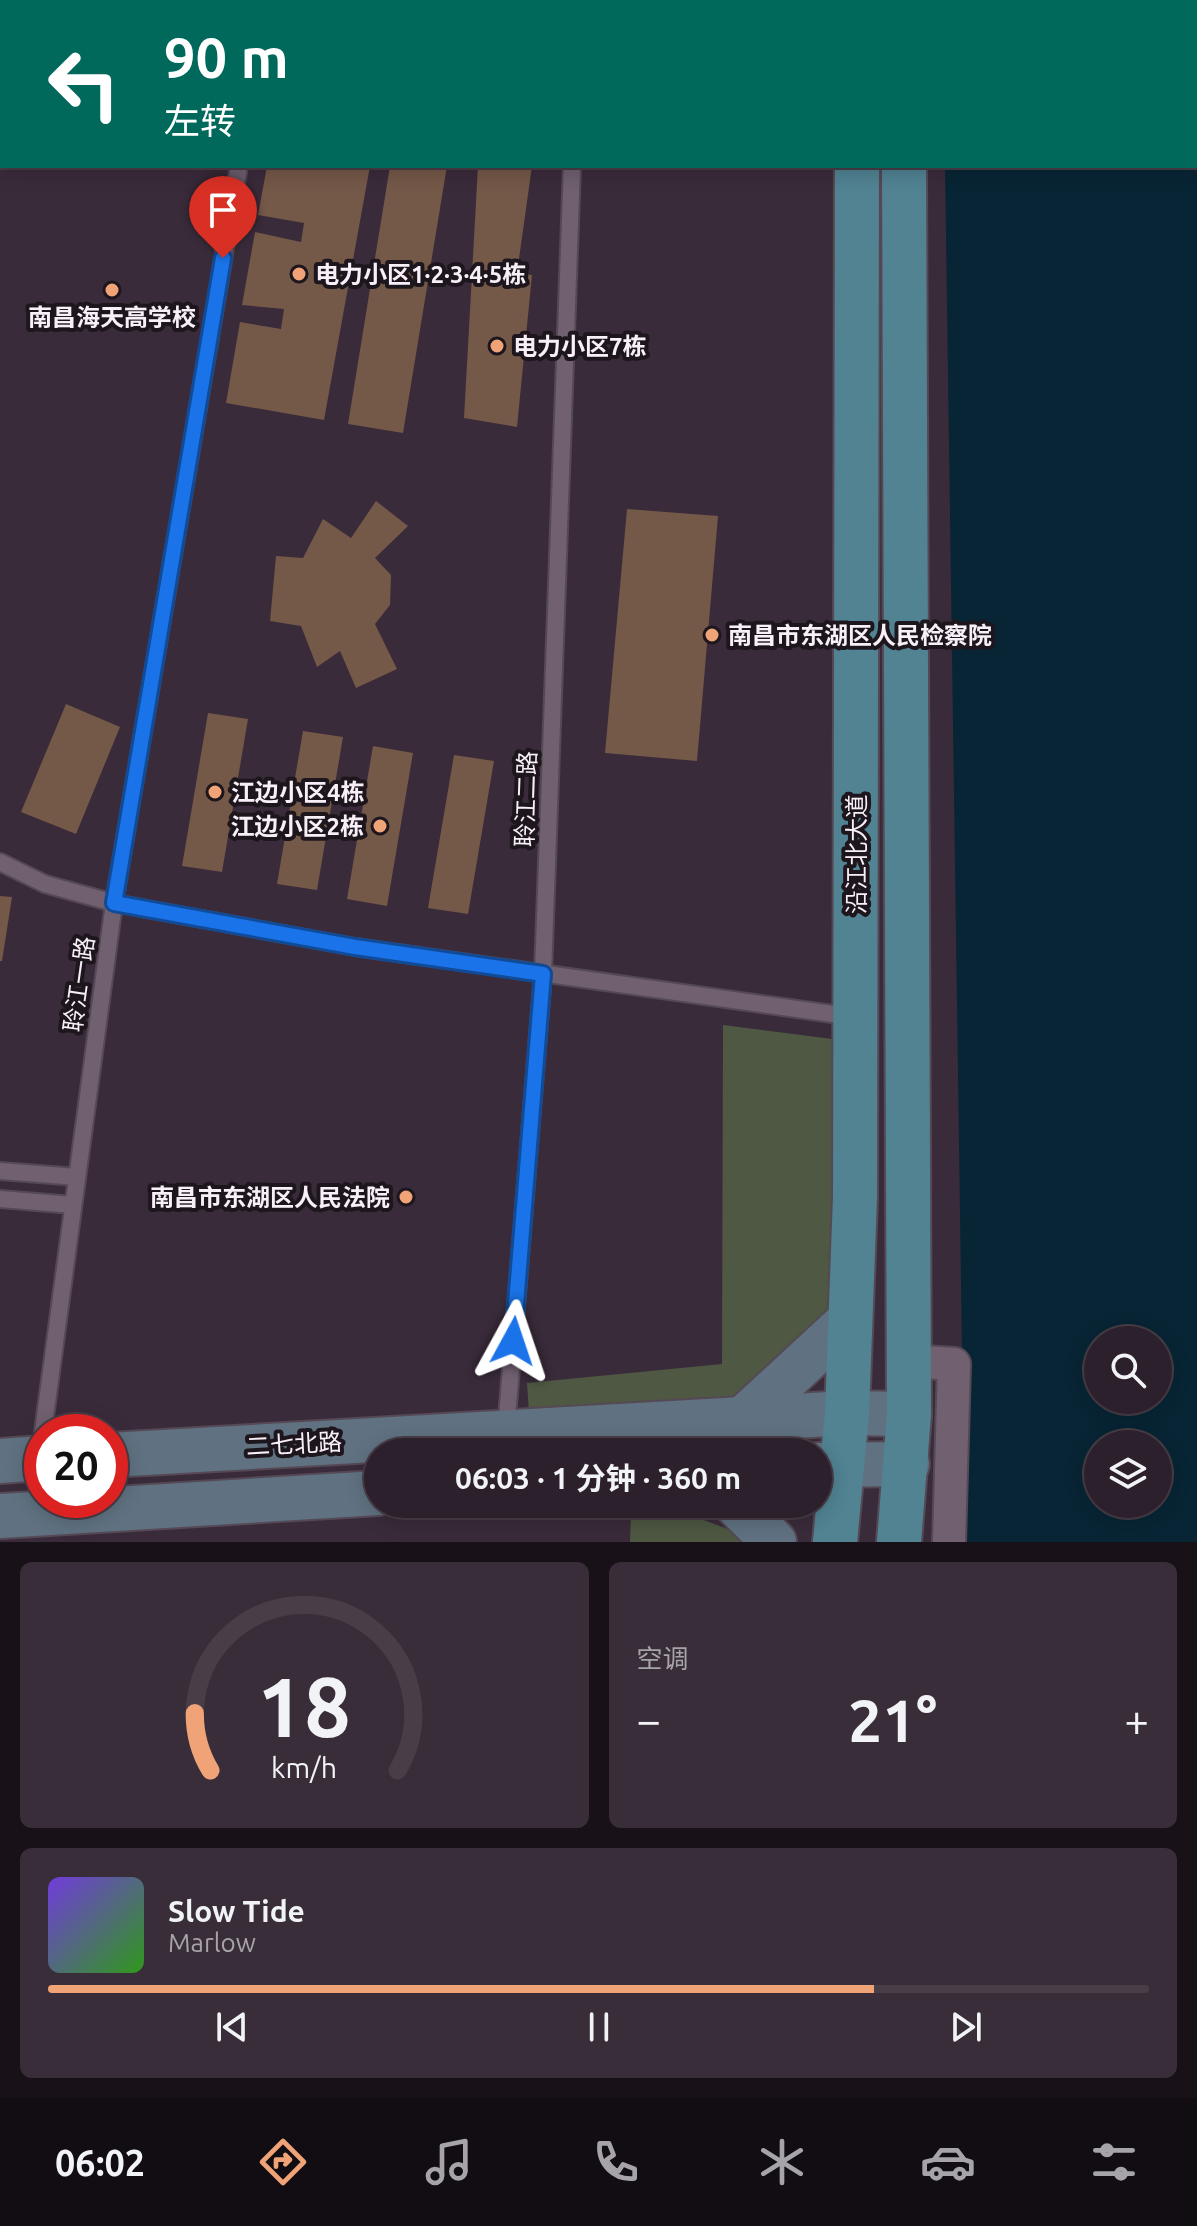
<!DOCTYPE html>
<html lang="zh">
<meta charset="utf-8">
<style>
body{margin:0;font-family:Ubuntu,"Noto Sans SC",sans-serif;background:#382d38;color:#f1f3f6;height:100vh;display:flex;flex-direction:column;font-size:30px;white-space:nowrap}
*{box-sizing:border-box;margin:0}
p{font-size:26px;color:#a6a3a9}
.icon{flex:none;width:44px;height:44px;fill:none;stroke:currentColor;stroke-width:2;stroke-linecap:round;stroke-linejoin:round}
.map{position:relative;height:1542px;overflow:hidden}
.details{display:flex;flex-direction:column;gap:20px;padding:20px;background:#181218;flex:1}
.details>*{flex:none}
.hud{position:absolute;left:0px;top:0px;width:1198px;height:168px;box-shadow:0 4px 20px #0003,0 0 0 2px #483e48;background:#00695c;color:#fff;overflow:hidden}
.tools{position:absolute;left:1084px;top:1326px;display:grid;gap:16px}
.tools a{display:grid;place-items:center;width:88px;height:88px;border-radius:50%;background:#2c202c;box-shadow:0 4px 20px #0003,0 0 0 2px #483e48;font-size:40px}
.speed{position:absolute;left:24px;top:1414px;display:flex;gap:16px;font-size:40px;font-weight:700;text-align:center}
.speed>*{display:grid;place-content:center;width:104px;height:104px;border-radius:50%;background:#2c202c;box-shadow:0 4px 20px #0003,0 0 0 2px #483e48;line-height:1}
.speed .limit{border:12px solid #d22;background:#fff;color:#111}
.pin{position:absolute;display:grid;place-items:center;width:68px;height:68px;color:#fff;margin:-82px -34px;border-radius:50% 50% 50% 0;rotate:-45deg;box-shadow:0 0 8px #0007}
.pin .icon{rotate:45deg}
.me{position:absolute;width:88px;margin:-44px;rotate:5deg;stroke-linejoin:round;filter:drop-shadow(0 0 6px #0008)}
.turn{display:flex;align-items:center;gap:28px;height:168px;padding:0 32px;font-size:36px}
.turn .icon{width:104px;height:104px;stroke-width:2.5}
.turn b{display:block;font-size:56px;line-height:68px}
.big{font-size:60px;font-weight:700;line-height:1.1}
.details .tile{flex:1;display:flex;flex-direction:column;justify-content:center;gap:12px;min-width:0;padding:0 28px;border-radius:12px;background:#382d38}
.details .dial{align-items:center;gap:0}
.dial svg{height:208px;overflow:visible;fill:none;stroke:#483e48;stroke-width:7;stroke-linecap:round;text-anchor:middle}
.dial text{fill:#f1f3f6;stroke:none}
.song{display:flex;align-items:center;gap:24px}
.cover{width:96px;height:96px;border-radius:12px;background:linear-gradient(135deg,hsl(260 70% 55%),hsl(110 70% 35%))}
.played{height:8px;border-radius:4px;background:linear-gradient(90deg,#efa377 75%,#483e48 75%)}
.keys{display:flex;justify-content:space-around;direction:ltr}
.heat{display:flex;justify-content:space-between;align-items:center;font-size:44px;direction:ltr}
.details .tiles{flex:1;display:grid;gap:20px;grid-template-columns:1fr 1fr}
.tile:last-child{grid-column:span 2}
.trip{position:absolute;left:364px;top:1438px;width:468px;height:80px;border-radius:40px;background:#2c202c;box-shadow:0 4px 20px #0003,0 0 0 2px #483e48;font-weight:700;line-height:80px;text-align:center}
.dock{display:flex;height:128px;justify-content:space-around;align-items:center;background:#120d12;color:#a6a3a9}
.dock .icon{width:56px;height:56px}
.dock .selected{color:#efa377}
.dock b{font-size:36px;color:#f1f3f6}
.map>svg:first-child{display:block}
</style>
<div class="map">
<svg width="1197" height="1542" viewBox="0 0 1197 1542">
<rect width="100%" height="100%" fill="#3a2b3a"/>
<g fill="#4e5842">
<polygon points="723,1025 840,1040 829,1318 730,1403 529,1412 527,1383 722,1364"/>
<polygon points="646,1504 660,1504 747,1536 755,1542 630,1542 631,1512"/>
</g>
<path fill="#082535" fill-rule="evenodd" d="M 942,0 L 1197,0 L 1197,1542 L 958,1542 L 962,1354 L 945,166 L 1196,166 L 1196,2 ZM 1098,1340 L 1158,1340 L 1158,1400 L 1098,1400 ZM 1098,1444 L 1158,1444 L 1158,1504 L 1098,1504 Z"/>
<g fill="#745848">
<polygon points="267,166 370,166 324,420 226,403 240,322 281,329 284,309 242,305 255,232 301,242 304,223 258,215"/>
<polygon points="390,166 447,166 403,433 348,424"/>
<polygon points="478,166 532,166 517,273 532,275 517,427 464,418"/>
<polygon points="376,501 408,526 375,558 391,575 390,605 375,624 397,669 356,688 340,651 317,667 301,626 270,621 276,556 303,558 323,519 351,538"/>
<polygon points="627,509 718,516 697,761 605,753"/>
<polygon points="66,704 120,727 76,834 21,812"/>
<polygon points="208,713 248,719 222,872 182,866"/>
<polygon points="303,731 343,737 317,890 277,884"/>
<polygon points="373,746 413,753 387,906 347,899"/>
<polygon points="454,755 494,761 468,914 428,908"/>
<polygon points="0,896 12,897 2,961 0,961"/>
</g>
<g fill="none" stroke-linecap="round" stroke-linejoin="round">
<g stroke="#554955" stroke-width="20">
<g id="service">
<polyline points="266,2 267,0"/>
<polyline points="578,2 578,0"/>
<polyline points="0,862 45,884 114,903 355,947 854,1017"/>
<polyline points="0,1171 77,1177"/>
<polyline points="0,1199 73,1205"/>
<polyline points="506,1430 543,974 572,166"/>
<polyline points="43,1432 114,903 239,166"/>
</g>
</g>
<g stroke="#554955" stroke-width="36">
<polyline id="minor" points="908,1361 954,1364 949,1542"/>
</g>
<g stroke="#554955" stroke-width="44">
<polyline id="tertiary" points="822,0 831,2"/>
</g>
<g stroke="#554955" stroke-width="48">
<g id="secondary">
<polyline points="743,1419 850,1320"/>
<polyline points="110,1455 847,1413 909,1414"/>
<polyline points="0,1461 42,1458"/>
<polyline points="818,1465 907,1464"/>
<polyline points="736,1504 774,1542"/>
<polyline points="0,1516 378,1493"/>
</g>
</g>
<g stroke="#554955" stroke-width="48">
<g id="primary">
<polyline points="902,0 902,2"/>
<polyline points="857,2 857,0"/>
<polyline points="835,1542 847,1413 855,1197 857,166"/>
<polyline points="899,1542 909,1414 904,166"/>
</g>
</g>
<use href="#service" stroke="#706070" stroke-width="16"/>
<use href="#minor" stroke="#706070" stroke-width="32"/>
<use href="#tertiary" stroke="#706070" stroke-width="40"/>
<use href="#secondary" stroke="#607282" stroke-width="44"/>
<use href="#primary" stroke="#518393" stroke-width="44"/>
</g>
<g fill="none" stroke-linecap="round" stroke-linejoin="round">
<g stroke="#114b97" stroke-width="20">
<polyline id="route" points="223,258 114,903 355,947 543,974 513,1341"/>
</g>
<use href="#route" stroke="#1a73e8" stroke-width="14"/>
</g>
<g fill="#efa377" stroke="#1d161d" stroke-width="3">
<circle cx="299" cy="274" r="8"/>
<circle cx="112" cy="290" r="8"/>
<circle cx="497" cy="346" r="8"/>
<circle cx="712" cy="635" r="8"/>
<circle cx="215" cy="792" r="8"/>
<circle cx="380" cy="826" r="8"/>
<circle cx="406" cy="1197" r="8"/>
</g>
<g text-anchor="middle" dominant-baseline="central" stroke-width="8" stroke-linejoin="round" paint-order="stroke">
<g font-size="24" font-weight="bold" fill="#f9eff9" stroke="#1d161d" text-anchor="start">
<text x="315" y="274">电力小区1·2·3·4·5栋</text>
<text x="112" y="317" text-anchor="middle">南昌海天高学校</text>
<text x="513" y="346">电力小区7栋</text>
<text x="728" y="635">南昌市东湖区人民检察院</text>
<text x="231" y="792">江边小区4栋</text>
<text x="364" y="826" text-anchor="end">江边小区2栋</text>
<text x="390" y="1197" text-anchor="end">南昌市东湖区人民法院</text>
</g>
<g font-size="24" fill="#f9eff9" stroke="#1d161d">
<text transform="translate(526 799) rotate(-88)">聆江二路</text>
<text transform="translate(856 854) rotate(-90)">沿江北大道</text>
<text transform="translate(79 984) rotate(-82)">聆江一路</text>
<text transform="translate(294 1444) rotate(-3)">二七北路</text>
</g>
</g>
</svg>
<div class="tools">
<a><svg class="icon" aria-label="search" viewBox="0 0 24 24"><circle cx="10" cy="10" r="6"/><path d="M15 15l6 6"/></svg></a>
<a><svg class="icon" aria-label="layers" viewBox="0 0 24 24"><path d="M12 4l9 5-9 5-9-5zM3 14l9 5 9-5"/></svg></a>
</div>
<div class="speed"><div class="limit">20</div></div>
<div class="pin" style="left:223px;top:258px;background:#d93025"><svg class="icon" aria-label="arrive" viewBox="0 0 24 24"><path d="M6 21V4h12l-3 4 3 4H6"/></svg></div>
<svg class="me" style="left:513px;top:1341px" viewBox="-20 -20 40 40"><path d="M0-17L14 15 0 8-14 15z" fill="#1a73e8" stroke="#fff" stroke-width="4"/></svg>
<div class="trip">06:03 · 1 分钟 · 360 m</div>
<div class="hud">
<div class="turn"><svg class="icon" aria-label="left" viewBox="0 0 24 24"><path d="M17 20v-9H6M10 6l-5 5 5 5"/></svg><div><b>90 m</b>左转</div></div>
</div>
</div>
<section class="details">
<div class="tiles">
<div class="tile dial"><svg viewBox="0 0 100 80">
<path d="M14 69A42 42 0 1 1 86 69"/>
<path d="M14 69A42 42 0 0 1 8 47" stroke="#efa377"/>
<text x="50" y="56" font-size="32" font-weight="700">18</text>
<text x="50" y="72" font-size="11">km/h</text>
</svg></div>
<div class="tile"><p>空调</p>
<div class="heat"><a>−</a><b class="big">21°</b><a>+</a></div>
</div>
<div class="tile">
<div class="song"><i class="cover"></i><div><b>Slow Tide</b><p>Marlow</p></div></div>
<div class="played"></div>
<div class="keys"><svg class="icon" aria-label="previous" viewBox="0 0 24 24"><path d="M18 5L8 12l10 7zM5 5v14"/></svg><svg class="icon" aria-label="pause" viewBox="0 0 24 24"><path d="M8 5v14M16 5v14"/></svg><svg class="icon" aria-label="next" viewBox="0 0 24 24"><path d="M6 5l10 7-10 7zM19 5v14"/></svg></div>
</div>
</div>
</section>
<nav class="dock">
<b>06:02</b>
<svg class="icon selected" aria-label="directions" viewBox="0 0 24 24"><path d="M12 3l9 9-9 9-9-9zM9 14v-3h6M13 9l2 2-2 2"/></svg>
<svg class="icon" aria-label="music" viewBox="0 0 24 24"><path d="M9 18V5l10-2v13"/><circle cx="6" cy="18" r="3"/><circle cx="16" cy="16" r="3"/></svg>
<svg class="icon" aria-label="phone" viewBox="0 0 24 24"><path d="M5 4h4l2 5-3 2q2 4 5 5l2-3 5 2v4C11 20 4 13 5 4z"/></svg>
<svg class="icon" aria-label="climate" viewBox="0 0 24 24"><path d="M12 3v18M4 7l16 10M4 17L20 7"/></svg>
<svg class="icon" aria-label="car" viewBox="0 0 24 24"><path d="M5 17H2v-5l4-1 3-4h7l3 4 3 1v5h-3M9 17h6M6 11h13"/><circle cx="7" cy="17" r="2"/><circle cx="17" cy="17" r="2"/></svg>
<svg class="icon" aria-label="filters" viewBox="0 0 24 24"><path d="M4 7h16M4 17h16"/><circle cx="9" cy="7" r="2"/><circle cx="15" cy="17" r="2"/></svg>
</nav>
